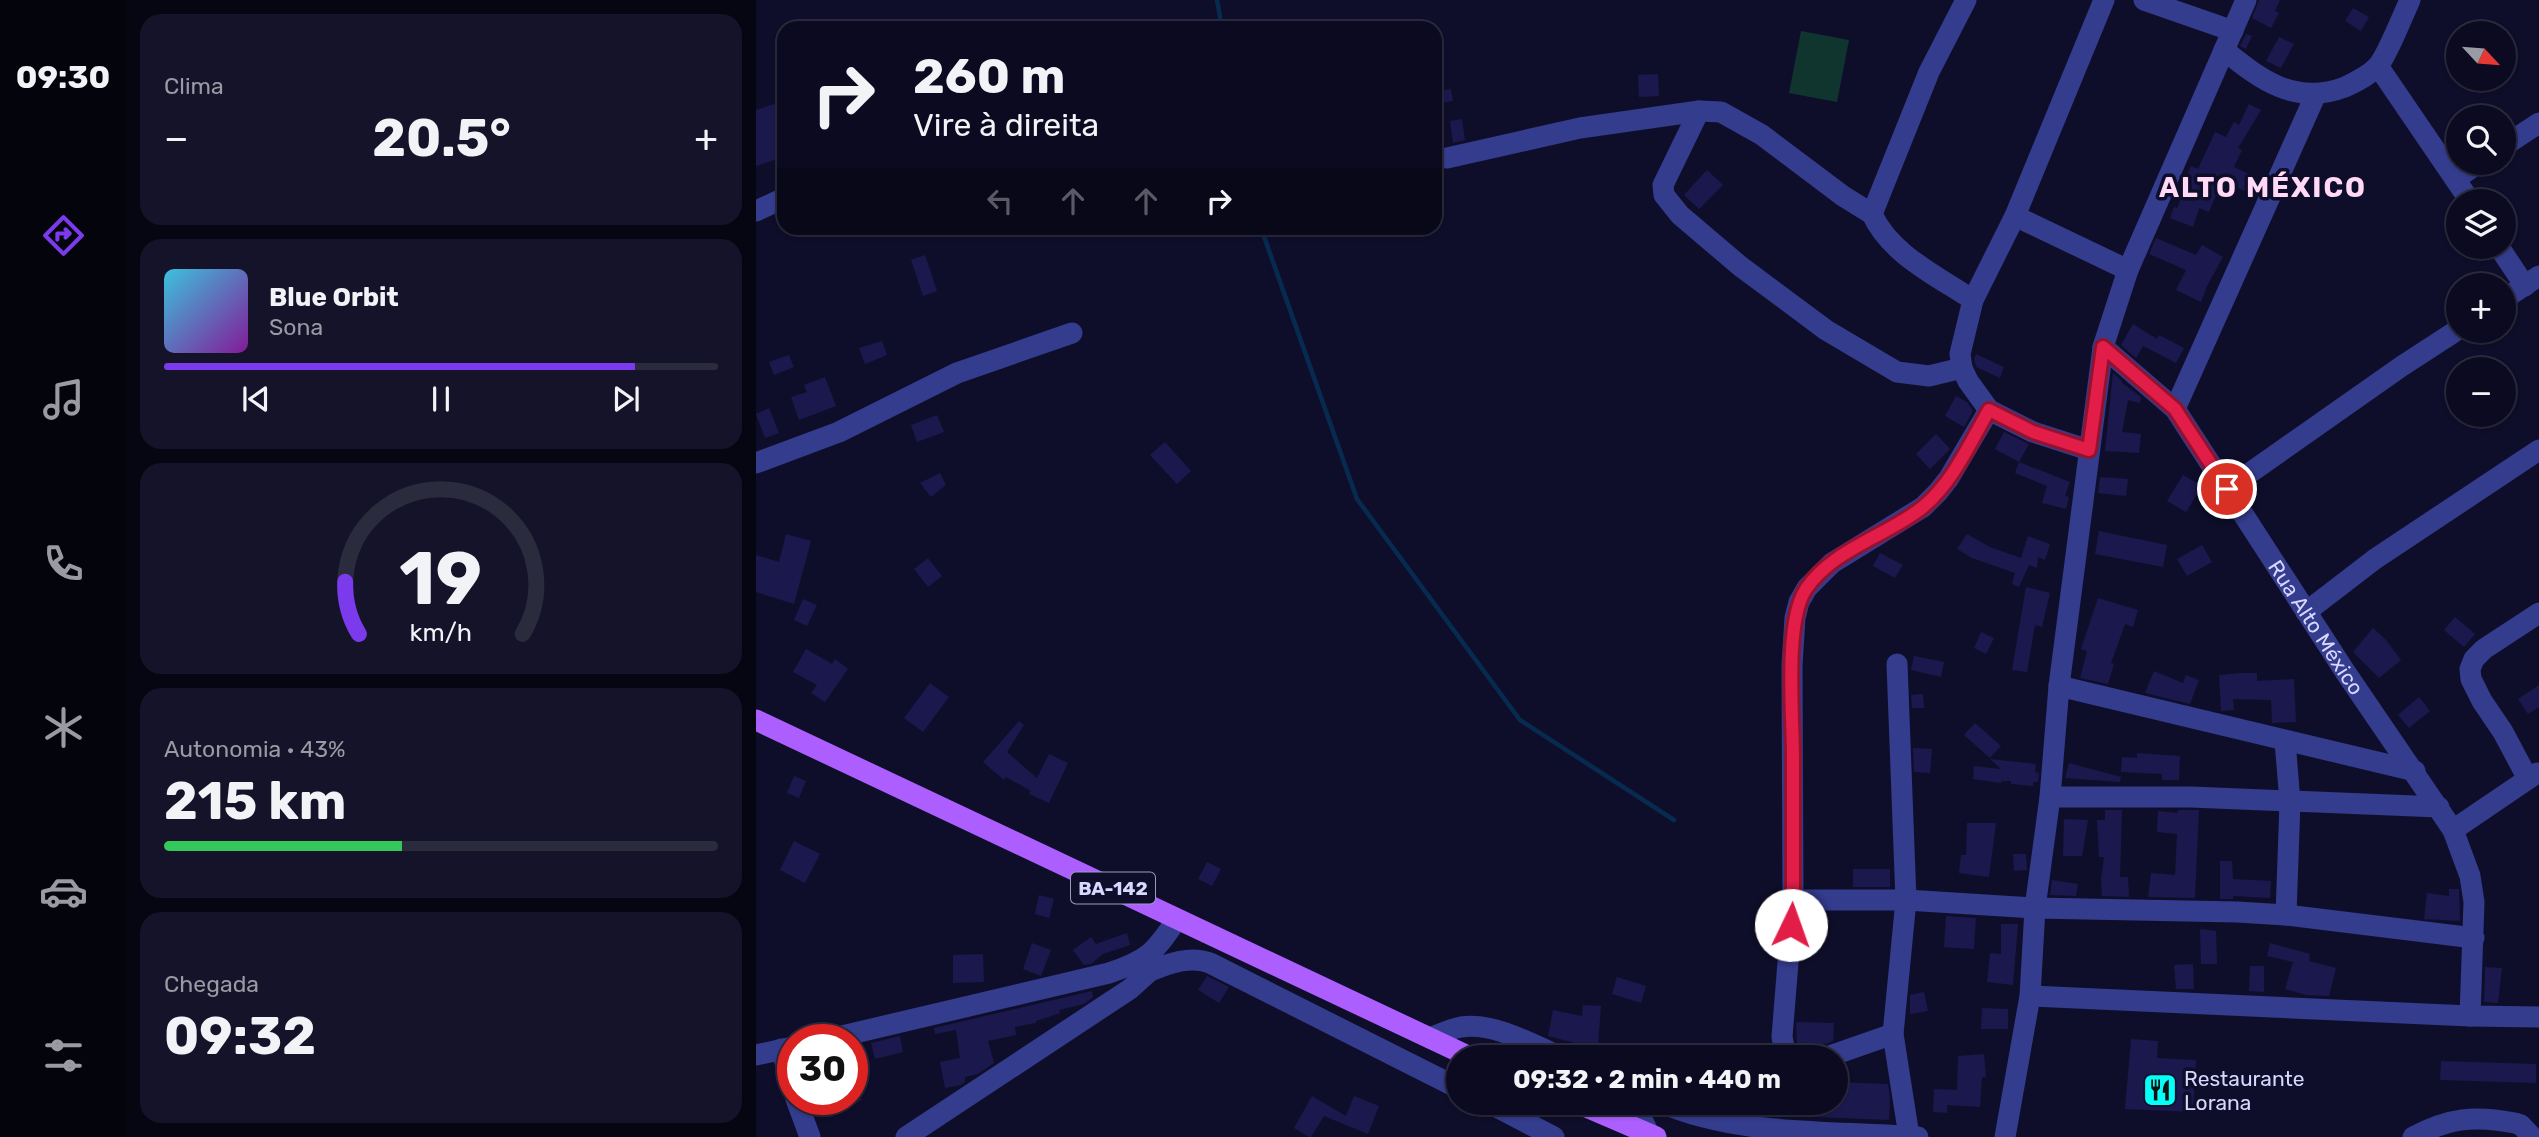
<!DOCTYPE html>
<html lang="pt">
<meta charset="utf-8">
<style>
body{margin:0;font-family:Rubik,sans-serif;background:#141329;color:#f1f3f6;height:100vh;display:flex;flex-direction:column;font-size:26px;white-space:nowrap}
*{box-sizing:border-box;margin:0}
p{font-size:23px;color:#9a9aa5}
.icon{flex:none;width:38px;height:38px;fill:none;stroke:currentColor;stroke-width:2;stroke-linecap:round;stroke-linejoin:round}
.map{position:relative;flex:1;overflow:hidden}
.side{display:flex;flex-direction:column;gap:14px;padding:14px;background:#060612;width:630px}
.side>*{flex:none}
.banner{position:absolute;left:21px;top:21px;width:665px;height:214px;border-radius:21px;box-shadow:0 2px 5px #0004,0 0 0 2px #2b2b3e;background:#0b0a20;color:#f1f3f6;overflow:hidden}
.needle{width:46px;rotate:116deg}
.controls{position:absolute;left:1690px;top:21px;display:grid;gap:14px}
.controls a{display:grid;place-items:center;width:70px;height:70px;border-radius:50%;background:#0b0a20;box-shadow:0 2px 5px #0004,0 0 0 2px #2b2b3e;font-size:35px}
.speed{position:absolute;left:21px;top:1024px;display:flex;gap:14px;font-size:35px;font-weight:700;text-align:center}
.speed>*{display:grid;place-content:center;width:91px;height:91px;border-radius:50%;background:#0b0a20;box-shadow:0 2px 5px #0004,0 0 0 2px #2b2b3e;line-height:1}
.speed .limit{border:10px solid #d22;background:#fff;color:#111}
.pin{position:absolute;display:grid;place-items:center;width:60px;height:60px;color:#fff;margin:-30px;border:4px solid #fff;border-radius:50%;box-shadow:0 2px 7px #0007}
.me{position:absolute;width:77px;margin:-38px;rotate:3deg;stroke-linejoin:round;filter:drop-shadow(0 0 5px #0008)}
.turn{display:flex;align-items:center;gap:24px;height:147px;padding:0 21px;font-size:32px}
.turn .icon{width:91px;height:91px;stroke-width:2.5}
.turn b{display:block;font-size:49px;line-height:60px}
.lanes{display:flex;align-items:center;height:66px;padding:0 21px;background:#0003;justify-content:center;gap:35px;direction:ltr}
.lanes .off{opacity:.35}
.big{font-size:52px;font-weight:700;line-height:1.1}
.side .widget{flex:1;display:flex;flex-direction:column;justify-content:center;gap:10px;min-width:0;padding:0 24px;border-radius:21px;background:#141329}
.side .dial{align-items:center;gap:0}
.dial svg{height:182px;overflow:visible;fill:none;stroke:#2b2b3e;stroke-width:7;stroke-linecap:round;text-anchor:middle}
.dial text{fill:#f1f3f6;stroke:none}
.song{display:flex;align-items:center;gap:21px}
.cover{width:84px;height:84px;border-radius:10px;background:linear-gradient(135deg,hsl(190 70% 55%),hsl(290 70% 35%))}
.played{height:7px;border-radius:4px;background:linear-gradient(90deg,#7c3aed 85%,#2b2b3e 85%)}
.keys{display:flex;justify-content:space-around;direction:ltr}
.heat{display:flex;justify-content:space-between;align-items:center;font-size:38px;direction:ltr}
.charge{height:10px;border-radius:5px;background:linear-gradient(90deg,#34c759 43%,#2b2b3e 0)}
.trip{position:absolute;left:690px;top:1045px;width:402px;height:70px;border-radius:35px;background:#0b0a20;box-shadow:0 2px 5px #0004,0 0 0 2px #2b2b3e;font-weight:700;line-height:70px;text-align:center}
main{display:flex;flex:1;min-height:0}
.tabs{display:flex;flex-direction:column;width:126px;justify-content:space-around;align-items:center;background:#04040d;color:#9a9aa5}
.tabs .icon{width:49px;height:49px}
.tabs .active{color:#7c3aed}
.tabs b{font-size:32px;color:#f1f3f6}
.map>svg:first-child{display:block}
</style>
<main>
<nav class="tabs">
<b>09:30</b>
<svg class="icon active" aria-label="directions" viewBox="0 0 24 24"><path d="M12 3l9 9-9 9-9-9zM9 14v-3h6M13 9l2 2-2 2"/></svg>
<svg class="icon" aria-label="music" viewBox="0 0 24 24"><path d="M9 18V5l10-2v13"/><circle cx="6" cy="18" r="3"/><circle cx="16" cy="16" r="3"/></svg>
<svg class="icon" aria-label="phone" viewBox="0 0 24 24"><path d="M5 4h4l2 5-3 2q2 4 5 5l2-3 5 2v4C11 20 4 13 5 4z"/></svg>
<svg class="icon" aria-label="climate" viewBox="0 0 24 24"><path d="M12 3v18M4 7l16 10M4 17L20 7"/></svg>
<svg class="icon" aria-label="car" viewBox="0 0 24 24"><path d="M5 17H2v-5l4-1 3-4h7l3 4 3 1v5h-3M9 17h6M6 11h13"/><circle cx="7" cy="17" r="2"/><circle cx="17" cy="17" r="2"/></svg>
<svg class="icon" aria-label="filters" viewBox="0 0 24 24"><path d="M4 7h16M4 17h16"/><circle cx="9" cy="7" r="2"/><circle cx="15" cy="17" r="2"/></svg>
</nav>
<section class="side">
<div class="widget"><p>Clima</p>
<div class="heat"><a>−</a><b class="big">20.5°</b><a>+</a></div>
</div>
<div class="widget">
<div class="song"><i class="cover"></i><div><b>Blue Orbit</b><p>Sona</p></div></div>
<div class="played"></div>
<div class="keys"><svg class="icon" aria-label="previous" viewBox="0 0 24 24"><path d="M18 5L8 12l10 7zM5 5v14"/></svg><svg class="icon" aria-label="pause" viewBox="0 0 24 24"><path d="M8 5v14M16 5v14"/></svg><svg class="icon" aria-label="next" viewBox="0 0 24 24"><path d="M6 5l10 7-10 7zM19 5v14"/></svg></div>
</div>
<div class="widget dial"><svg viewBox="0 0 100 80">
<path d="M14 69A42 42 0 1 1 86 69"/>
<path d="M14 69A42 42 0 0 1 8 46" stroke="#7c3aed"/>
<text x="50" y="56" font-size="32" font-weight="700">19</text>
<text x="50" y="72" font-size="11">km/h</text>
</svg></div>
<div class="widget"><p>Autonomia · 43%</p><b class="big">215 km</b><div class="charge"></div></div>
<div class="widget"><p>Chegada</p><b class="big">09:32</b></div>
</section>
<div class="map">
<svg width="1783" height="1137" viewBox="0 0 1783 1137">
<rect width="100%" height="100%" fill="#0f0e2a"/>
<polygon fill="#10352f" points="1045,31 1093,40 1081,102 1033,93"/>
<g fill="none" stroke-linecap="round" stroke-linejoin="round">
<g stroke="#072b50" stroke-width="4.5">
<polyline points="461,0 466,28"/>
<polyline points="505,228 601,499 764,720 918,820"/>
</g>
</g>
<g fill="#1b184d">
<polygon points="1503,0 1524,0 1519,11 1523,13 1515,28 1496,18"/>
<polygon points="1597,8 1613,17 1605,31 1589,21"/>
<polygon points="1490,34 1496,36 1490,49 1484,46"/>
<polygon points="1523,37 1538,44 1525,68 1510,61"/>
<polygon points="902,74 903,96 883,97 882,75"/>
<polygon points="695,89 697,101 684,103 682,91"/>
<polygon points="28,101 28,157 0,166 0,110"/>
<polygon points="1493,104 1505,110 1482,148 1486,150 1478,167 1495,175 1494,179 1504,184 1499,196 1466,180 1453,212 1443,208 1437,227 1414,218 1418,207 1421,208 1431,184 1428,183 1435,166 1442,169 1459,132 1470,137 1478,122 1483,125"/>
<polygon points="706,119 709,140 697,143 694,121"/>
<polygon points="951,170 967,185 943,209 928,195"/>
<polygon points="1400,238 1440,255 1446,245 1467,257 1451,286 1445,302 1420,290 1430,270 1393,254"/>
<polygon points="169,255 181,291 167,296 155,260"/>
<polygon points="1377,324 1401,339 1403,335 1428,348 1420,363 1387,346 1380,358 1365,345"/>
<polygon points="126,341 131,355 109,364 103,348"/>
<polygon points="1220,354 1248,367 1244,378 1220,367 1218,359"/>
<polygon points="33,355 38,367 18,375 13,362"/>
<polygon points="1357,373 1366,381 1366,383 1385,397 1384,403 1372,400 1366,432 1385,434 1383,453 1349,451"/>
<polygon points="69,377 80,406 43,420 35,397 51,392 48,385"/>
<polygon points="1200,396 1211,402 1217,411 1208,427 1189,416"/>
<polygon points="13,408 23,433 9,438 0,414"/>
<polygon points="181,415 188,432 161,442 155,425"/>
<polygon points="1248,432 1273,444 1263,462 1239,449"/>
<polygon points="1180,434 1194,449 1174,469 1160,454"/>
<polygon points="409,442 435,471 421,484 394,455"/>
<polygon points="1263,462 1314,482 1309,496 1313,497 1310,509 1286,503 1291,486 1259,473"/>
<polygon points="184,473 190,485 175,497 164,483"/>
<polygon points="1427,475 1446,486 1430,512 1411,501"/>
<polygon points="1344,477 1372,479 1370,496 1342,493"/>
<polygon points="1343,531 1411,545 1407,567 1339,554"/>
<polygon points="30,534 55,541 38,604 0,592 0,555 23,562"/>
<polygon points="1211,534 1234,547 1265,558 1272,536 1294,544 1289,560 1282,557 1281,568 1273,565 1263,587 1256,584 1259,573 1216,558 1201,549"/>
<polygon points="1446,545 1456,562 1431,576 1421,559"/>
<polygon points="1124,553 1147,565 1139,578 1117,566"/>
<polygon points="172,558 186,576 172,587 158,569"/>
<polygon points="1270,587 1294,593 1286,627 1279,625 1271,672 1256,670"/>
<polygon points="1342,598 1382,610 1377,627 1369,624 1355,663 1358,664 1352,684 1324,678 1331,651 1325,649"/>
<polygon points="47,599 61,605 51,626 38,620"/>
<polygon points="1699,617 1719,634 1708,647 1688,630"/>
<polygon points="1617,628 1630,640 1645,660 1623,678 1597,652"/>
<polygon points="1225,632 1238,638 1230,654 1218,648"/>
<polygon points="50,649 76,664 79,659 92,669 69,702 55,693 61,685 37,672"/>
<polygon points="1158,656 1188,662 1185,677 1155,670"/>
<polygon points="1398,671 1427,683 1430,675 1443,680 1434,704 1389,693"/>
<polygon points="1484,673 1501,673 1501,681 1538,679 1540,722 1516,723 1515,700 1477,699 1478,710 1465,711 1463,675"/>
<polygon points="174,683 193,697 167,732 148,718"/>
<polygon points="1783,685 1783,707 1772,714 1762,699"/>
<polygon points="1167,694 1168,708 1156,708 1155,695"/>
<polygon points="1663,697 1674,711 1653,728 1642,715"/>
<polygon points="263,721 268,725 251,752 281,778 293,754 312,763 293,803 273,794 275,791 250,777 248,780 227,762"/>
<polygon points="1219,723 1245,746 1234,758 1208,735"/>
<polygon points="1157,748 1176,749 1174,773 1158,772"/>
<polygon points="1381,753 1424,756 1423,780 1406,780 1406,774 1365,772 1366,757 1381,758"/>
<polygon points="1234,759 1280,764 1279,772 1283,773 1282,782 1277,782 1277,786 1255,784 1255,781 1246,781 1245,783 1217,779 1218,766 1245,769"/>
<polygon points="1313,763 1365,777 1364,782 1309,778"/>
<polygon points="38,776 50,781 43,798 31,793"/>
<polygon points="1349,810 1366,810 1364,877 1372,877 1373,897 1346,896 1345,879 1348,857 1343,857 1341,820 1349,820"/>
<polygon points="1422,810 1443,810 1439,898 1392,897 1395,873 1419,875 1421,834 1401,832 1402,811 1422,813"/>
<polygon points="1308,819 1332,820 1326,856 1307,856"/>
<polygon points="1211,823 1240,823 1233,877 1203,873 1205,855 1210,855"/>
<polygon points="38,841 64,854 49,883 24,870"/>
<polygon points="1257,854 1270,854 1271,870 1258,871"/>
<polygon points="1464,861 1476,861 1477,879 1515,881 1514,898 1477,896 1477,899 1464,899"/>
<polygon points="451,862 465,869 456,886 442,879"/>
<rect x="1097" y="869" width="37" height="18"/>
<polygon points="1296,880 1322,884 1320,896 1294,895"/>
<polygon points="1693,889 1703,889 1704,921 1668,919 1671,893 1693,896"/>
<polygon points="283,895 298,899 293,918 279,914"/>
<polygon points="1190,916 1220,918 1218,949 1188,947"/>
<polygon points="1245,924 1262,924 1257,985 1231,982 1234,953 1245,954"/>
<polygon points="1444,929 1460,931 1461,964 1445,964"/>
<polygon points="371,933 374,945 347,954 335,964 328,965 317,950 335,937 340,944"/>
<polygon points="276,943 295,950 285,976 267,969"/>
<polygon points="1514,943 1554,954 1553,961 1580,968 1573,996 1550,995 1529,989 1537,962 1511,956"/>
<polygon points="227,954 228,982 197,983 197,955"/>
<polygon points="1437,964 1438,989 1420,989 1418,965"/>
<polygon points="1494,966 1508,966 1508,992 1493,991"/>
<polygon points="1729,967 1746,968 1742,1003 1728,1002"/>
<polygon points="451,976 473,987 463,1003 442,990"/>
<polygon points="861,977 890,986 885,1003 856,994"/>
<polygon points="336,991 337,997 328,1004 303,1010 304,1013 280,1021 280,1023 259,1027 260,1035 232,1041 238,1063 222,1074 209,1077 209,1082 205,1085 189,1088 184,1062 204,1058 200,1030 179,1034 178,1028"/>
<polygon points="1168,992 1172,1011 1154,1014 1154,995"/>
<polygon points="827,1005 845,1006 842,1045 819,1043 792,1036 797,1010 826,1016"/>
<polygon points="1226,1008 1252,1009 1252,1029 1225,1029"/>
<polygon points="1040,1022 1078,1023 1077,1041 1064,1046 1041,1046"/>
<polygon points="144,1036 147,1052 119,1059 115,1043"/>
<polygon points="1375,1039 1402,1041 1401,1058 1440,1060 1437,1112 1369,1109"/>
<polygon points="1228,1054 1230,1077 1226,1077 1224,1107 1191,1105 1191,1113 1177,1112 1178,1089 1201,1090 1202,1056"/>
<polygon points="1685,1061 1780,1064 1780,1083 1684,1080"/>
<polygon points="1080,1082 1132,1084 1134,1099 1133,1120 1059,1117 1059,1102 1080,1102"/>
<polygon points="556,1096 590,1116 598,1096 623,1106 612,1134 568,1116 555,1137 553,1137 538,1128"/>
<polygon points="68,1099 108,1099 66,1118 59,1103"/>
<polygon points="1002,1102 1021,1102 1020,1115 1002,1114"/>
</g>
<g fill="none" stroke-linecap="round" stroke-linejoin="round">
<g stroke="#343c8e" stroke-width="21">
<path d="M 1210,0 L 1173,72 L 1116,214 C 1134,254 1181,276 1217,300"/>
<polyline points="1388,0 1477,31"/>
<path d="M 1468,50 C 1505,80 1539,106 1589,87 C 1600,82 1612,76 1621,67 C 1630,58 1647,15 1654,0"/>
<polyline points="1622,66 1714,201"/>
<polyline points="943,111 907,185 908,195 924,215 984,266 1070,330 1141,372 1173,376 1206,368"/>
<polyline points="1748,146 1783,123"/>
<polyline points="691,158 824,128 943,111 965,112 1006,135 1087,196 1116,214"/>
<polyline points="1699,179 1723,163"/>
<polyline points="0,211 28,198"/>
<polyline points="1259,216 1372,270"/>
<polyline points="1743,247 1769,286"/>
<polyline points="1748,299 1783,276"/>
<path id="s1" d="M 1347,347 L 1419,409 L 1590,673 L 1697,830 L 1714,876 L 1718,902 L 1714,1016"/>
<polyline points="1419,409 1560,94"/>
<polyline points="1333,450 1277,432 1233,410 1212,381 1206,368 1204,354 1217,300 1259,216 1348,0"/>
<polyline points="0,463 83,432 201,373 316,333"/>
<polyline points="1471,489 1646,366 1703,329"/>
<polyline points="1550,612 1619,559 1783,450"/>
<polyline points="1141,664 1150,900 1137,1034 1153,1136"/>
<polyline points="1303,686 1659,771"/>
<polyline points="1529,741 1534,802 1530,915"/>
<polyline points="1772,779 1747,732 1726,701 1715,679 1714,669 1718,659 1728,649 1783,613"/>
<polyline points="1294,797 1435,797 1683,807"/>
<polyline points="1697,830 1781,773"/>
<polyline points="1037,900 1150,900 1279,908 1481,912 1530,915 1718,938"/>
<path d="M 394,971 C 412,964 434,955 454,963 L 702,1088"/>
<polyline points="1274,996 1714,1016 1783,1017"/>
<path d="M 674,1038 C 684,1034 694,1029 705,1027 C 738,1022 775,1044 805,1057"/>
<path d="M 69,1040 L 353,973 C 392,960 399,952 421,919"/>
<polyline points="25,1049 37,1088"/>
<polyline points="0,1055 37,1047"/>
<polyline points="1030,1057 1026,1037 1037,900 1036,665 1039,618 1043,602 1051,588 1076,563 1167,507 1182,492 1193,478 1233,410"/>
<polyline points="1071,1057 1137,1034"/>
<polyline points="40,1099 54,1137"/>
<polyline points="731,1102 798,1137"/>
<polyline points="878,1102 893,1134"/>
<path d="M 903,1102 C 983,1137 1076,1130 1162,1137"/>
<polyline points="150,1137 374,989 394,971 398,960"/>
<polyline points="1249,1137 1274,996 1279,908 1294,797 1303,686 1347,347 1372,270 1490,0"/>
<path d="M 1657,1137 C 1693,1118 1718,1115 1759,1123 L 1765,1125 L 1776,1137"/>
</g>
<g stroke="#ad5eff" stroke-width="21">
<polyline points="0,720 714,1057"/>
<polyline points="819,1102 900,1137"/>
</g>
</g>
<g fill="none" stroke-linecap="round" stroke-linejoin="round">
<g stroke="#92132f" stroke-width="18">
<path id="route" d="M 1035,925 L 1037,900 C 1037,853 1037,805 1037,757 C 1037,715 1028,622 1050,589 C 1077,549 1131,536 1167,507 C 1197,482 1214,443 1233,410 L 1277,432 L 1333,450 L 1347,347 L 1419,409 L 1471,489"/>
</g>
<use href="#route" stroke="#e11d48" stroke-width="12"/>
</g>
<defs>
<g id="restaurant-square" transform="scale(1.75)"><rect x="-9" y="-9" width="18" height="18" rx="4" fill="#03fff7" stroke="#0f0e2a"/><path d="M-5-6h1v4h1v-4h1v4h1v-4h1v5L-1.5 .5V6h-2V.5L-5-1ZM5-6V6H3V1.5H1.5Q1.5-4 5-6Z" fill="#111"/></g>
</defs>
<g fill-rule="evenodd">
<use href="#restaurant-square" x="1404" y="1090"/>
</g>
<g text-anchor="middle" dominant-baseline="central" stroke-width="7" stroke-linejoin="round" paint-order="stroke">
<rect fill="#0f0e2a" stroke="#9b9bbf" stroke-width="2" x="315" y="872.5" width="84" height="31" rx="5"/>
<g font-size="19" font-weight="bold" fill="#d7d7ff">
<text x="357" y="888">BA-142</text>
</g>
<g font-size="21" fill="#d7d7ff" stroke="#0f0e2a">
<text stroke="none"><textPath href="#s1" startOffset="355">Rua Alto México</textPath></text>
</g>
<g font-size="21" fill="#d7d7ff" stroke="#0f0e2a" text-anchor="start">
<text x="1428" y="1078">Restaurante<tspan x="1428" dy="24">Lorana</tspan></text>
</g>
<g font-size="28" font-weight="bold" letter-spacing="2" fill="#ffd9f6" stroke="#0f0e2a">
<text x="1507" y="187">ALTO MÉXICO</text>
</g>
</g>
</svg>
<div class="controls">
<a><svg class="needle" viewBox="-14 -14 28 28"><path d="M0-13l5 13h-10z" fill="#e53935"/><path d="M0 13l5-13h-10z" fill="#9a9aa5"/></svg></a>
<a><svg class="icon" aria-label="search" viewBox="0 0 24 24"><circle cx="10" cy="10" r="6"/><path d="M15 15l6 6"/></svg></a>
<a><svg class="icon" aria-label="layers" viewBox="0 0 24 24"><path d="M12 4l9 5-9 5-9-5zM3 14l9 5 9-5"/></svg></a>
<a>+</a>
<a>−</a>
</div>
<div class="speed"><div class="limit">30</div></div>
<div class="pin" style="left:1471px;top:489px;background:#d93025"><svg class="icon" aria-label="arrive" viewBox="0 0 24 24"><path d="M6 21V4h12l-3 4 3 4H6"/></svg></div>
<svg class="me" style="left:1035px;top:925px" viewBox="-20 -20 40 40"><circle r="19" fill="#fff"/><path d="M0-13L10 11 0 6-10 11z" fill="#e11d48"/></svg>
<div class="trip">09:32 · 2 min · 440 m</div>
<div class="banner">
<div class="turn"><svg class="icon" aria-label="right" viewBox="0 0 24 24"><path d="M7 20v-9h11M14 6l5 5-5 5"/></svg><div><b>260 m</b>Vire à direita</div></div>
<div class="lanes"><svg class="icon off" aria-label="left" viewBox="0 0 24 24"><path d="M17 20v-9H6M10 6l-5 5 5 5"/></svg><svg class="icon off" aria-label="ahead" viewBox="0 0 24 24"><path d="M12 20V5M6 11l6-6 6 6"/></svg><svg class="icon off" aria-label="ahead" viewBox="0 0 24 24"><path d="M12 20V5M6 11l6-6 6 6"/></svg><svg class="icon" aria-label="right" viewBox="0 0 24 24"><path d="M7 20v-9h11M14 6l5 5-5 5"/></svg></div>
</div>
</div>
</main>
